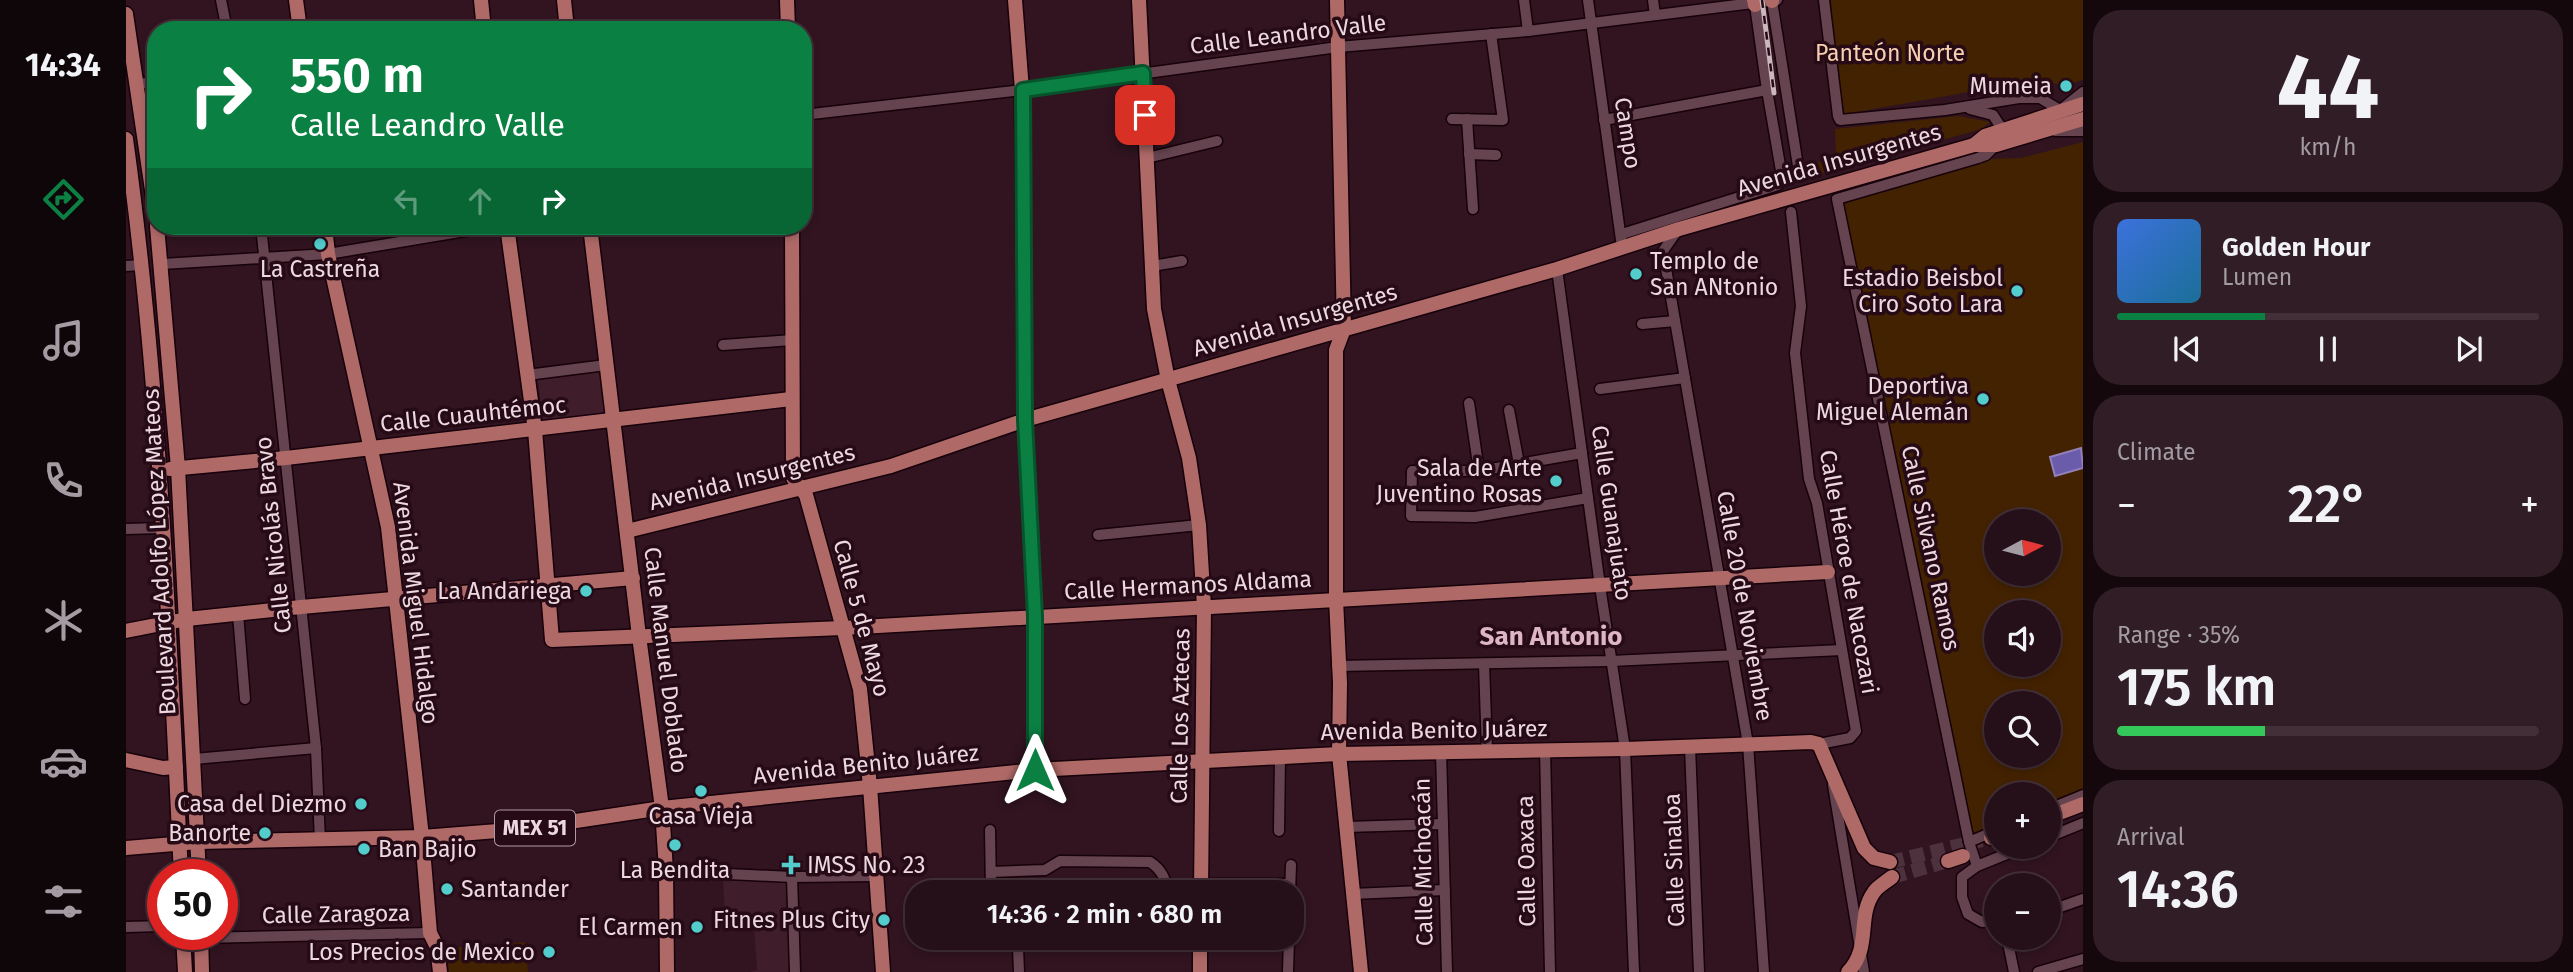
<!DOCTYPE html>
<meta charset="utf-8">
<style>
body{margin:0;font-family:"Fira Sans",sans-serif;background:#311d25;color:#f1f3f6;height:100vh;display:flex;flex-direction:column;font-size:26px;white-space:nowrap}
*{box-sizing:border-box;margin:0}
p{font-size:23px;color:#a39ca2}
.icon{flex:none;width:38px;height:38px;fill:none;stroke:currentColor;stroke-width:2;stroke-linecap:round;stroke-linejoin:round}
.map{position:relative;flex:1;overflow:hidden}
.sheet{display:flex;flex-direction:column;gap:10px;padding:10px;background:#14080d;width:490px}
.sheet>*{flex:none}
.guide{position:absolute;left:21px;top:21px;width:665px;height:214px;border-radius:28px;box-shadow:0 4px 10px #0003,0 0 0 2px #422f37;background:#0b8043;color:#fff;overflow:hidden}
.needle{width:46px;rotate:83deg}
.controls{position:absolute;left:1858px;top:509px;display:grid;gap:14px}
.controls a{display:grid;place-items:center;width:77px;height:77px;border-radius:50%;background:#250f18;box-shadow:0 4px 10px #0003,0 0 0 2px #422f37;font-size:35px}
.speed{position:absolute;left:21px;top:859px;display:flex;gap:14px;font-size:35px;font-weight:700;text-align:center}
.speed>*{display:grid;place-content:center;width:91px;height:91px;border-radius:50%;background:#250f18;box-shadow:0 4px 10px #0003,0 0 0 2px #422f37;line-height:1}
.speed .limit{border:10px solid #d22;background:#fff;color:#111}
.pin{position:absolute;display:grid;place-items:center;width:60px;height:60px;color:#fff;margin:-30px;border-radius:14px;box-shadow:0 4px 10px #0006}
.me{position:absolute;width:77px;margin:-38px;rotate:0deg;stroke-linejoin:round;filter:drop-shadow(0 0 5px #0008)}
.turn{display:flex;align-items:center;gap:24px;height:147px;padding:0 28px;font-size:32px}
.turn .icon{width:91px;height:91px;stroke-width:2.5}
.turn b{display:block;font-size:49px;line-height:60px}
.lanes{display:flex;align-items:center;height:66px;padding:0 28px;background:#0003;justify-content:center;gap:35px;direction:ltr}
.lanes .off{opacity:.35}
.big{font-size:52px;font-weight:600;line-height:1.1}
.sheet .card{flex:1;display:flex;flex-direction:column;justify-content:center;gap:10px;min-width:0;padding:0 24px;border-radius:28px;background:#311d25}
.sheet .dial{align-items:center;gap:0}
.dial b{font-size:91px;line-height:1}
.song{display:flex;align-items:center;gap:21px}
.cover{width:84px;height:84px;border-radius:10px;background:linear-gradient(135deg,hsl(220 70% 55%),hsl(200 70% 35%))}
.played{height:7px;border-radius:4px;background:linear-gradient(90deg,#0b8043 35%,#422f37 35%)}
.keys{display:flex;justify-content:space-around;direction:ltr}
.heat{display:flex;justify-content:space-between;align-items:center;font-size:38px;direction:ltr}
.charge{height:10px;border-radius:5px;background:linear-gradient(90deg,#34c759 35%,#422f37 0)}
.trip{position:absolute;left:779px;top:880px;width:399px;height:70px;border-radius:28px;background:#250f18;box-shadow:0 4px 10px #0003,0 0 0 2px #422f37;font-weight:600;line-height:70px;text-align:center}
main{display:flex;flex:1;min-height:0}
.menu{display:flex;flex-direction:column;width:126px;justify-content:space-around;align-items:center;background:#0f060a;color:#a39ca2}
.menu .icon{width:49px;height:49px}
.menu .current{color:#0b8043}
.menu b{font-size:32px;color:#f1f3f6}
.map>svg:first-child{display:block}
</style>
<main>
<nav class="menu">
<b>14:34</b>
<svg class="icon current" aria-label="directions" viewBox="0 0 24 24"><path d="M12 3l9 9-9 9-9-9zM9 14v-3h6M13 9l2 2-2 2"/></svg>
<svg class="icon" aria-label="music" viewBox="0 0 24 24"><path d="M9 18V5l10-2v13"/><circle cx="6" cy="18" r="3"/><circle cx="16" cy="16" r="3"/></svg>
<svg class="icon" aria-label="phone" viewBox="0 0 24 24"><path d="M5 4h4l2 5-3 2q2 4 5 5l2-3 5 2v4C11 20 4 13 5 4z"/></svg>
<svg class="icon" aria-label="climate" viewBox="0 0 24 24"><path d="M12 3v18M4 7l16 10M4 17L20 7"/></svg>
<svg class="icon" aria-label="car" viewBox="0 0 24 24"><path d="M5 17H2v-5l4-1 3-4h7l3 4 3 1v5h-3M9 17h6M6 11h13"/><circle cx="7" cy="17" r="2"/><circle cx="17" cy="17" r="2"/></svg>
<svg class="icon" aria-label="filters" viewBox="0 0 24 24"><path d="M4 7h16M4 17h16"/><circle cx="9" cy="7" r="2"/><circle cx="15" cy="17" r="2"/></svg>
</nav>
<div class="map">
<svg width="1957" height="972" viewBox="0 0 1957 972">
<rect width="100%" height="100%" fill="#311420"/>
<g fill="#401d2b">
<polygon points="475,372 479,414 417,420 412,380"/>
<polygon points="597,881 660,881 663,972 623,972 631,970 628,926 600,927"/>
</g>
<g fill="#432201" fill-rule="evenodd">
<polygon points="1705,0 1957,0 1957,80 1936,86 1916,79 1719,114 1710,90"/>
<polygon points="1832,116 1864,122 1856,129 1672,180 1673,168 1710,157 1709,129"/>
<path d="M 1957,142 L 1957,791 L 1923,803 L 1923,794 L 1871,794 L 1871,825 L 1847,834 L 1715,203 L 1865,159 L 1895,158 ZM 1871,522 L 1923,522 L 1923,574 L 1871,574 ZM 1871,612 L 1923,612 L 1923,665 L 1871,665 ZM 1871,704 L 1923,704 L 1923,756 L 1871,756 Z"/>
<polygon points="399,942 402,972 323,972 321,948"/>
</g>
<polygon fill="#6b5bab" stroke="#9280bb" stroke-width="2" points="1955,448 1957,468 1929,476 1924,457"/>
<g fill="none" stroke-linecap="round" stroke-linejoin="round">
<g stroke="#4d313d" stroke-width="14" stroke-dasharray="14 7" stroke-linecap="butt">
<polyline points="1764,862 1856,840"/>
<polyline points="1766,877 1822,861"/>
</g>
<g stroke="#17010a" stroke-width="13">
<g id="minor">
<polyline points="95,0 101,30"/>
<polyline points="1398,0 1402,31"/>
<polyline points="1462,0 1495,240"/>
<polyline points="1527,0 1529,15"/>
<polyline points="1698,0 1712,116 1714,120 1819,110 1893,98 1914,98 1934,110"/>
<polyline points="1646,1 1672,166"/>
<polyline points="11,84 30,82"/>
<polyline points="1937,108 1957,92"/>
<polyline points="1844,109 1867,115 1876,129"/>
<polyline points="677,115 896,90 1212,47 1402,31 1651,0"/>
<polyline points="1326,119 1377,120 1365,34"/>
<polyline points="1341,119 1347,209"/>
<polyline points="1478,120 1641,90"/>
<polyline points="1929,131 1957,131"/>
<polyline points="1343,154 1370,155"/>
<polyline points="1021,158 1091,141"/>
<polyline points="1665,212 1675,306 1669,353 1683,479 1691,503 1730,731 1724,738 1693,744"/>
<polyline points="135,226 190,748 194,841"/>
<polyline points="1551,231 1537,251 1622,744 1638,972"/>
<polyline points="1496,234 1652,185 1655,171 1641,90 1629,5"/>
<polyline points="36,264 202,254 369,226"/>
<polyline points="0,266 16,265"/>
<polyline points="1026,266 1056,261"/>
<polyline points="1431,269 1474,586 1499,749 1508,972"/>
<polyline points="1516,324 1549,321"/>
<polyline points="597,345 666,340"/>
<polyline points="401,375 480,365"/>
<polyline points="1474,389 1559,378"/>
<polyline points="1343,403 1353,471"/>
<polyline points="1383,410 1393,464"/>
<polyline points="1456,453 1353,471 1286,471 1285,516 1349,517 1462,498"/>
<polyline points="0,529 37,528"/>
<polyline points="972,535 1073,525"/>
<polyline points="112,614 119,699"/>
<polyline points="1358,664 1361,750"/>
<polyline points="1211,666 1485,661 1716,650"/>
<polyline points="1564,747 1573,972"/>
<polyline points="1419,749 1424,972"/>
<polyline points="1315,752 1321,972"/>
<polyline points="68,759 190,748"/>
<polyline points="1707,785 1738,972"/>
<polyline points="1923,809 1957,795"/>
<polyline points="1220,827 1317,824"/>
<polyline points="864,830 865,892"/>
<polyline points="1153,831 1154,757"/>
<polyline points="1923,837 1957,823"/>
<polyline points="1843,842 1871,830"/>
<polyline points="1851,866 1843,842 1711,199 1852,158 1860,155 1870,145"/>
<polyline points="540,871 666,877 750,876"/>
<path d="M 865,872 L 919,870 L 934,861 L 1024,862 C 1036,870 1039,878 1042,892"/>
<polyline points="666,877 669,972"/>
<polyline points="1075,884 1164,884"/>
<polyline points="1164,892 1165,865"/>
<polyline points="1226,894 1319,890"/>
<polyline points="1923,911 1957,899"/>
<polyline points="1871,921 1856,922 1842,914 1836,897 1836,877 1851,866 1898,847"/>
<polyline points="0,927 37,926"/>
<polyline points="75,938 304,933"/>
<polyline points="886,938 892,948 893,972"/>
<polyline points="1881,938 1888,972"/>
<polyline points="1162,972 1163,938"/>
<polyline points="1912,972 1957,959"/>
</g>
</g>
<g stroke="#17010a" stroke-width="17">
<g id="major">
<polyline points="170,0 174,30"/>
<polyline points="355,0 358,30"/>
<polyline points="438,0 441,30"/>
<polyline points="661,0 662,30"/>
<polyline points="889,0 896,90 899,420 909,616 909,770"/>
<polyline points="1013,0 1028,309 1042,380 1063,458 1073,525 1078,607 1075,892"/>
<polyline points="1211,0 1218,329 1210,350 1210,599 1214,683 1213,754 1235,972"/>
<polyline points="1628,0 1629,5"/>
<polyline points="1646,0 1646,1"/>
<polyline points="0,14 30,217"/>
<path d="M 0,139 C 34,383 43,629 55,875"/>
<polyline points="1848,145 1859,136 1957,104"/>
<polyline points="31,226 52,468 73,875"/>
<polyline points="199,226 202,254 262,527 296,837 304,933 311,947 314,972"/>
<polyline points="381,226 409,430 426,640 717,628 1702,572"/>
<polyline points="464,226 513,636 536,808 540,871 541,972"/>
<polyline points="666,226 667,478 680,495 734,689 744,786 757,972"/>
<polyline points="44,469 160,458 665,399"/>
<polyline points="501,531 765,466 899,420 1431,269 1553,229 1848,145 1870,145 1957,119"/>
<polyline points="0,631 61,619 175,607 507,578"/>
<polyline points="0,760 37,768 50,767"/>
<polyline points="1923,817 1957,804"/>
<polyline points="1865,838 1871,836"/>
<polyline points="0,848 72,842 296,837 397,829 536,808 909,770 1213,754 1499,749 1685,742 1693,744 1738,848 1748,858 1764,862"/>
<polyline points="1822,861 1837,856"/>
<polyline points="57,934 59,972"/>
<polyline points="75,934 76,972"/>
<polyline points="1074,972 1074,938"/>
<path d="M 1722,972 C 1746,947 1730,917 1748,892 C 1752,886 1760,882 1766,877"/>
</g>
</g>
<use href="#minor" stroke="#654450" stroke-width="10"/>
<use href="#major" stroke="#af6a68" stroke-width="14"/>
<g stroke="#cdb7bf" stroke-width="5">
<polyline id="rail" points="1636,0 1648,93"/>
</g>
<use href="#rail" stroke="#260b17" stroke-width="2.5" stroke-dasharray="8" stroke-linecap="butt"/>
</g>
<g fill="none" stroke-linecap="round" stroke-linejoin="round">
<g stroke="#07532c" stroke-width="18">
<polyline id="route" points="909,770 909,616 899,420 897,90 1017,73 1019,115"/>
</g>
<use href="#route" stroke="#0b8043" stroke-width="12"/>
</g>
<g fill="#52cdcc" stroke="#260b17" stroke-width="2.5">
<circle cx="1940" cy="86" r="7"/>
<circle cx="194" cy="244" r="7"/>
<circle cx="1510" cy="274" r="7"/>
<circle cx="1891" cy="291" r="7"/>
<circle cx="1857" cy="399" r="7"/>
<circle cx="1430" cy="481" r="7"/>
<circle cx="460" cy="591" r="7"/>
<circle cx="575" cy="791" r="7"/>
<circle cx="235" cy="804" r="7"/>
<circle cx="139" cy="833" r="7"/>
<circle cx="549" cy="845" r="7"/>
<circle cx="238" cy="849" r="7"/>
<path d="M661.5 854.5h7v7h7v7h-7v7h-7v-7h-7v-7h7z"/>
<circle cx="321" cy="889" r="7"/>
<circle cx="758" cy="920" r="7"/>
<circle cx="571" cy="927" r="7"/>
<circle cx="423" cy="952" r="7"/>
</g>
<g text-anchor="middle" dominant-baseline="central" stroke-width="7" stroke-linejoin="round" paint-order="stroke">
<rect fill="#260b17" stroke="#b19aa3" stroke-width="2" x="369" y="810.5" width="80" height="35" rx="5"/>
<g font-size="21" font-weight="bold" fill="#edd8df">
<text x="409" y="828">MEX 51</text>
</g>
<g font-size="23" fill="#edd8df" stroke="#260b17">
<text transform="translate(1162 34) rotate(-7)">Calle Leandro Valle</text>
<text transform="translate(1502 133) rotate(81)">Campo</text>
<text transform="translate(1713 160) rotate(-16)">Avenida Insurgentes</text>
<text transform="translate(1169 320) rotate(-16)">Avenida Insurgentes</text>
<text transform="translate(347 414) rotate(-6)">Calle Cuauhtémoc</text>
<text transform="translate(626 477) rotate(-14)">Avenida Insurgentes</text>
<text transform="translate(1486 513) rotate(82)">Calle Guanajuato</text>
<text transform="translate(147 535) rotate(-96)">Calle Nicolás Bravo</text>
<text transform="translate(1805 548) rotate(78)">Calle Silvano Ramos</text>
<text transform="translate(33 552) rotate(-93)">Boulevard Adolfo López Mateos</text>
<text transform="translate(1723 572) rotate(80)">Calle Héroe de Nacozari</text>
<text transform="translate(1062 585) rotate(-3)">Calle Hermanos Aldama</text>
<text transform="translate(290 603) rotate(83)">Avenida Miguel Hidalgo</text>
<text transform="translate(1619 606) rotate(80)">Calle 20 de Noviembre</text>
<text transform="translate(736 618) rotate(75)">Calle 5 de Mayo</text>
<text transform="translate(540 660) rotate(83)">Calle Manuel Doblado</text>
<text transform="translate(1054 716) rotate(-89)">Calle Los Aztecas</text>
<text transform="translate(1308 730) rotate(-1)">Avenida Benito Juárez</text>
<text transform="translate(740 764) rotate(-6)">Avenida Benito Juárez</text>
<text transform="translate(1548 860) rotate(-92)">Calle Sinaloa</text>
<text transform="translate(1400 861) rotate(-91)">Calle Oaxaca</text>
<text transform="translate(1297 862) rotate(-91)">Calle Michoacán</text>
<text transform="translate(210 914) rotate(-1)">Calle Zaragoza</text>
</g>
<g font-size="23" fill="#f8d0b1" stroke="#260b17">
<text x="1764" y="53">Panteón Norte</text>
</g>
<g font-size="23" fill="#edd8df" stroke="#260b17" text-anchor="end">
<text x="1926" y="86">Mumeia</text>
<text x="1524" y="261" text-anchor="start">Templo de<tspan x="1524" dy="26">San ANtonio</tspan></text>
<text x="194" y="269" text-anchor="middle">La Castreña</text>
<text x="1877" y="278">Estadio Beisbol<tspan x="1877" dy="26">Ciro Soto Lara</tspan></text>
<text x="1843" y="386">Deportiva<tspan x="1843" dy="26">Miguel Alemán</tspan></text>
<text x="1416" y="468">Sala de Arte<tspan x="1416" dy="26">Juventino Rosas</tspan></text>
<text x="446" y="591">La Andariega</text>
<text x="221" y="804">Casa del Diezmo</text>
<text x="575" y="816" text-anchor="middle">Casa Vieja</text>
<text x="125" y="833">Banorte</text>
<text x="252" y="849" text-anchor="start">Ban Bajio</text>
<text x="681" y="865" text-anchor="start">IMSS No. 23</text>
<text x="549" y="870" text-anchor="middle">La Bendita</text>
<text x="335" y="889" text-anchor="start">Santander</text>
<text x="744" y="920">Fitnes Plus City</text>
<text x="557" y="927">El Carmen</text>
<text x="409" y="952">Los Precios de Mexico</text>
</g>
<g font-size="26" font-weight="bold" fill="#ddb5c3" stroke="#260b17">
<text x="1425" y="636">San Antonio</text>
</g>
</g>
</svg>
<div class="controls">
<a><svg class="needle" viewBox="-14 -14 28 28"><path d="M0-13l5 13h-10z" fill="#e53935"/><path d="M0 13l5-13h-10z" fill="#a39ca2"/></svg></a>
<a><svg class="icon" aria-label="sound" viewBox="0 0 24 24"><path d="M4 9h4l5-4v14l-5-4H4zM17 9q2 3 0 6"/></svg></a>
<a><svg class="icon" aria-label="search" viewBox="0 0 24 24"><circle cx="10" cy="10" r="6"/><path d="M15 15l6 6"/></svg></a>
<a>+</a>
<a>−</a>
</div>
<div class="speed"><div class="limit">50</div></div>
<div class="pin" style="left:1019px;top:115px;background:#d93025"><svg class="icon" aria-label="arrive" viewBox="0 0 24 24"><path d="M6 21V4h12l-3 4 3 4H6"/></svg></div>
<svg class="me" style="left:909px;top:770px" viewBox="-20 -20 40 40"><path d="M0-17L14 15 0 8-14 15z" fill="#0b8043" stroke="#fff" stroke-width="4"/></svg>
<div class="trip">14:36 · 2 min · 680 m</div>
<div class="guide">
<div class="turn"><svg class="icon" aria-label="right" viewBox="0 0 24 24"><path d="M7 20v-9h11M14 6l5 5-5 5"/></svg><div><b>550 m</b>Calle Leandro Valle</div></div>
<div class="lanes"><svg class="icon off" aria-label="left" viewBox="0 0 24 24"><path d="M17 20v-9H6M10 6l-5 5 5 5"/></svg><svg class="icon off" aria-label="ahead" viewBox="0 0 24 24"><path d="M12 20V5M6 11l6-6 6 6"/></svg><svg class="icon" aria-label="right" viewBox="0 0 24 24"><path d="M7 20v-9h11M14 6l5 5-5 5"/></svg></div>
</div>
</div>
<section class="sheet">
<div class="card dial"><b>44</b><p>km/h</p></div>
<div class="card">
<div class="song"><i class="cover"></i><div><b>Golden Hour</b><p>Lumen</p></div></div>
<div class="played"></div>
<div class="keys"><svg class="icon" aria-label="previous" viewBox="0 0 24 24"><path d="M18 5L8 12l10 7zM5 5v14"/></svg><svg class="icon" aria-label="pause" viewBox="0 0 24 24"><path d="M8 5v14M16 5v14"/></svg><svg class="icon" aria-label="next" viewBox="0 0 24 24"><path d="M6 5l10 7-10 7zM19 5v14"/></svg></div>
</div>
<div class="card"><p>Climate</p>
<div class="heat"><a>−</a><b class="big">22°</b><a>+</a></div>
</div>
<div class="card"><p>Range · 35%</p><b class="big">175 km</b><div class="charge"></div></div>
<div class="card"><p>Arrival</p><b class="big">14:36</b></div>
</section>
</main>
